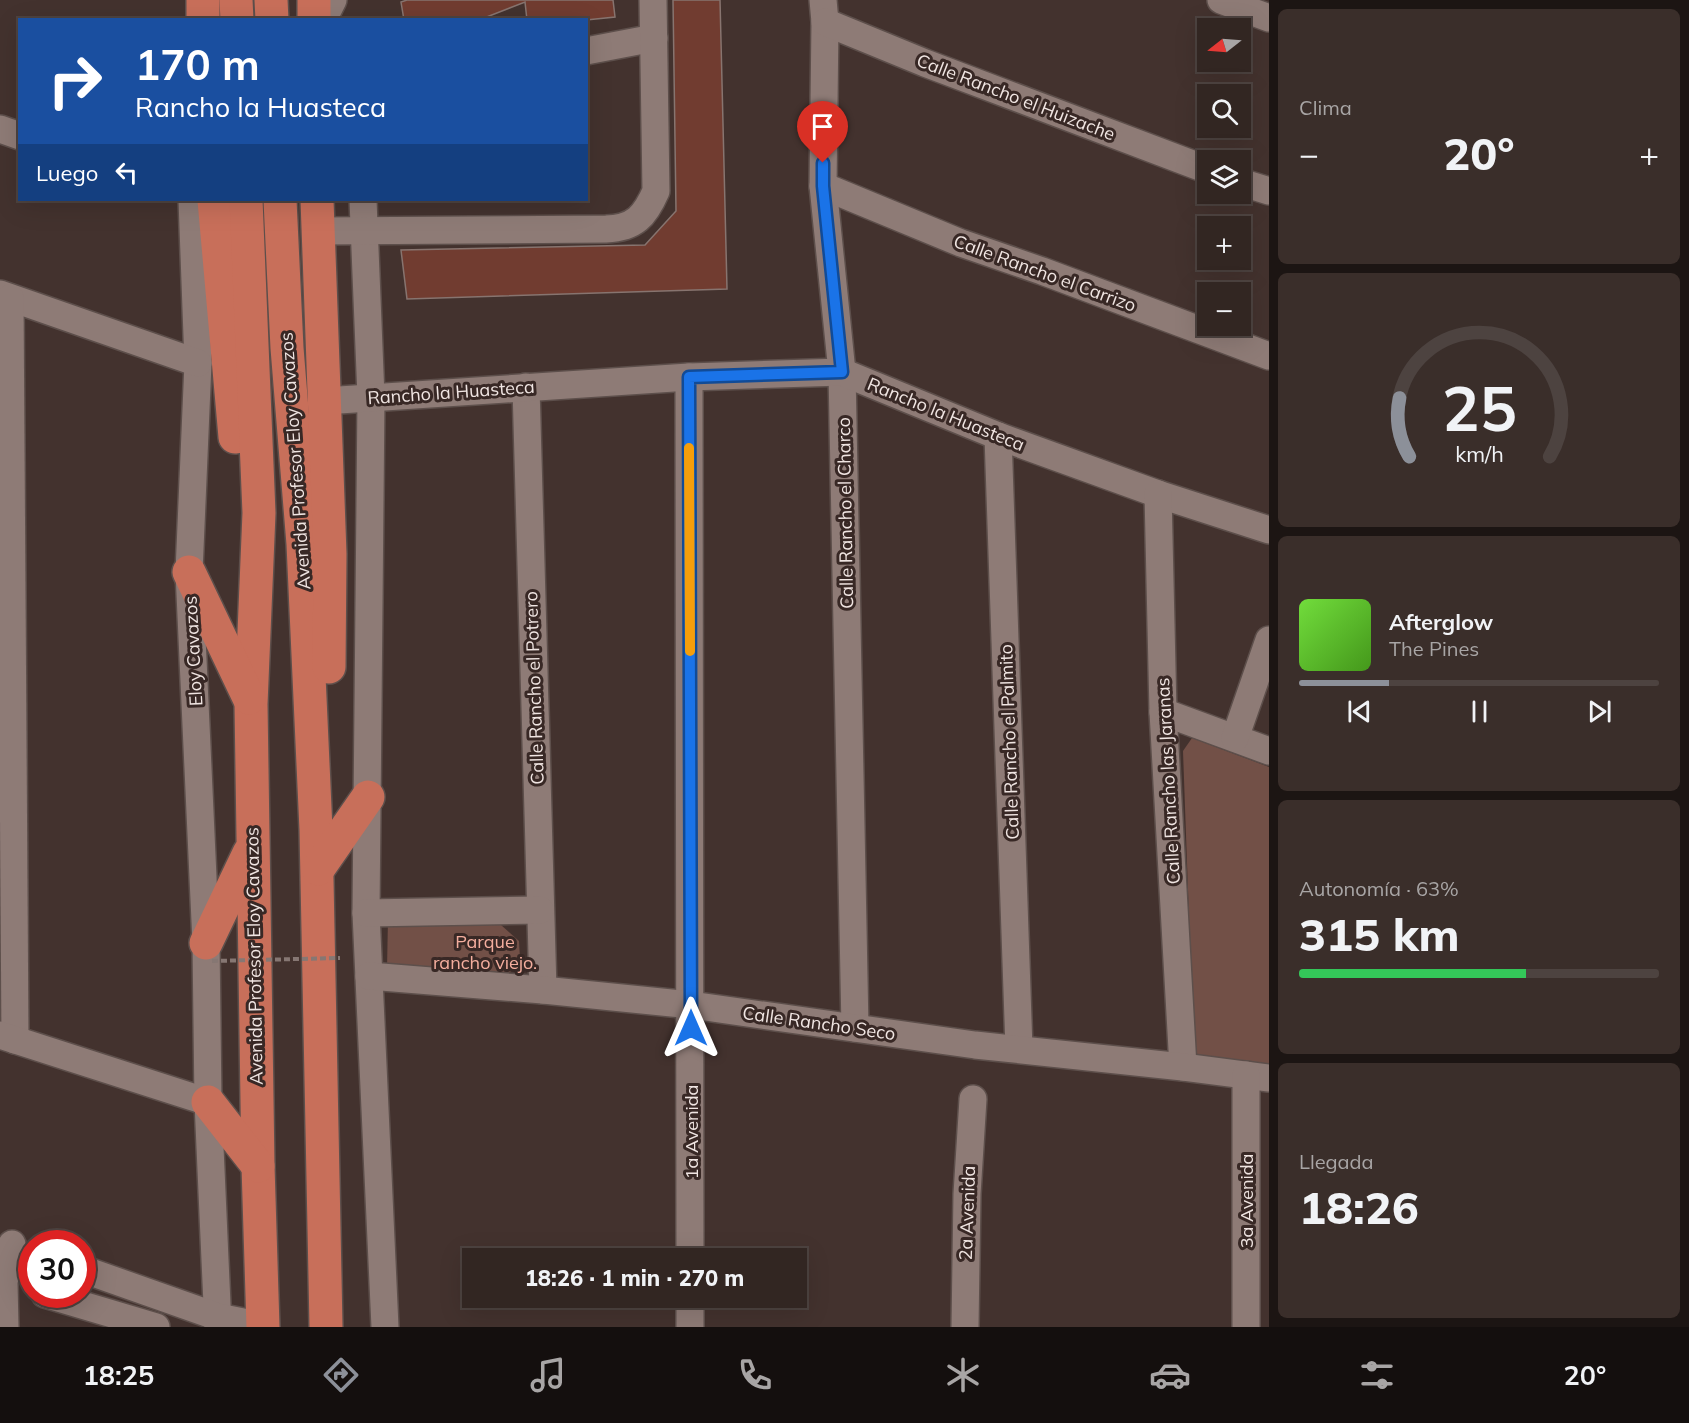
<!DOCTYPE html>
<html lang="es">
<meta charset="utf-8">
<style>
body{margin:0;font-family:Mulish,sans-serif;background:#3a2e2a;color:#f1f3f6;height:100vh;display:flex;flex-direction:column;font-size:22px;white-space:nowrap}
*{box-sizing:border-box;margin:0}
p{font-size:20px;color:#a8a5a5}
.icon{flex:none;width:33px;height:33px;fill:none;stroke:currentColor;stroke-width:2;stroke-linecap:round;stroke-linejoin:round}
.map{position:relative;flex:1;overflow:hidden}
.details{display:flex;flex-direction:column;gap:9px;padding:9px;background:#1c1513;width:420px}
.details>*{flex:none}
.banner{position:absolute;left:18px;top:18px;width:570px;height:183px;border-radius:0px;box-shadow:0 6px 24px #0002,0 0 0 2px #4d4340;background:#1a4fa0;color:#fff;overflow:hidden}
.needle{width:39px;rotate:253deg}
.fabs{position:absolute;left:1197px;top:18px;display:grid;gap:12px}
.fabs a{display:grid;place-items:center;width:54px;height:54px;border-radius:0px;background:#322622;box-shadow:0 6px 24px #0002,0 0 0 2px #4d4340;font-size:30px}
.speed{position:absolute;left:18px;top:1230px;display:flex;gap:12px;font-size:30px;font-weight:700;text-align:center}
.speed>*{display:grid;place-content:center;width:78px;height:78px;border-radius:50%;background:#322622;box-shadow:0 6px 24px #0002,0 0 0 2px #4d4340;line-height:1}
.speed .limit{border:9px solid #d22;background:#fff;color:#111}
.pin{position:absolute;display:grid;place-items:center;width:51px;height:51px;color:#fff;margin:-62px -26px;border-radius:50% 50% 50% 0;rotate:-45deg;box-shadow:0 0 6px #0007}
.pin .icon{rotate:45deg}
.me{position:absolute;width:66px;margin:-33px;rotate:0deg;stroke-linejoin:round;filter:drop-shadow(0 0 4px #0008)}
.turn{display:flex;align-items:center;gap:21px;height:126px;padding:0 18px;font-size:27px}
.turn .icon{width:78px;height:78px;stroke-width:2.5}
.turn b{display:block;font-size:42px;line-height:51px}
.then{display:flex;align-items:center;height:57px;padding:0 18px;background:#0003;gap:12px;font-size:22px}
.big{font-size:45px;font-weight:800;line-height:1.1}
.details .tile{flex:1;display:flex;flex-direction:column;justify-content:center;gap:9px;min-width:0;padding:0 21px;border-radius:9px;background:#3a2e2a}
.details .dial{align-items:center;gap:0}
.dial svg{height:156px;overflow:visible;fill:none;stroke:#4d4340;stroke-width:7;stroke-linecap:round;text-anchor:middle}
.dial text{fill:#f1f3f6;stroke:none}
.song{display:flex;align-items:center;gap:18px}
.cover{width:72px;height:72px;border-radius:9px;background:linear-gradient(135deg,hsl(100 70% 55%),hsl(100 70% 35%))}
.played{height:6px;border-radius:3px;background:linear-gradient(90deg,#8c9099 25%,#4d4340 25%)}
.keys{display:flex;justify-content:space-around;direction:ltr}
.heat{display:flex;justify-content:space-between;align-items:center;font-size:33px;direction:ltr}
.charge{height:9px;border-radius:4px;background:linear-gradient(90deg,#34c759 63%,#4d4340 0)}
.trip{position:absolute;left:462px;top:1248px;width:345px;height:60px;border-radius:0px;background:#322622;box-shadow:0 6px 24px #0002,0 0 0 2px #4d4340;font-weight:800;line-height:60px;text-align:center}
.tab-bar{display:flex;height:96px;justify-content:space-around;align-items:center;background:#140f0e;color:#a8a5a5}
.tab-bar .icon{width:42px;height:42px}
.tab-bar .active{color:#8c9099}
.tab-bar b{font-size:27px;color:#f1f3f6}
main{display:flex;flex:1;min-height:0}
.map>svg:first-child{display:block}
</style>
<main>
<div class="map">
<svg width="1269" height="1327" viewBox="0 0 1269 1327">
<rect width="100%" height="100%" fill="#43322e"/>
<g fill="#725047">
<polygon points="1192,738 1269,767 1269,1068 1194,1058 1183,751"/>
<polygon points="388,918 501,925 519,941 520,959 510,972 492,981 387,969"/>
</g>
<g fill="#713c30" stroke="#87746f" stroke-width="1.5">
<polygon points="407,0 613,0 615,17 586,20 527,20 525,2 479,20 404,20 401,2"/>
<polygon points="673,0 720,0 727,289 407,299 401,250 645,245 676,211"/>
</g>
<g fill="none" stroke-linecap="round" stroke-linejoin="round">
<g stroke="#5d4f4b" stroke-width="30">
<g id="minor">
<polyline points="823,0 825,22 823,186 842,372 855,1028"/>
<polyline points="1221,0 1269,18"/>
<polyline points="323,20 333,0"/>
<polyline points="825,22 925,63 1208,170"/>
<polyline points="586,51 654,38"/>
<polyline points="0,129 20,136"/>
<polyline points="1240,182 1269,191"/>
<polyline points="823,186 961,243 1042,271 1269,356"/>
<polyline points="192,200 198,363 189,572 206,943 208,1102 218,1327"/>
<polyline points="363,200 371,397 366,913 385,1327"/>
<path d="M 317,231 L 606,229 C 635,228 645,216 656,191 L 653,0"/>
<polyline points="0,294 198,363"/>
<polyline points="10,298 15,1040"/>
<polyline points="689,377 690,1258"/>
<polyline points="526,387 543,990"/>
<polyline points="324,401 689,377 842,372 998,436 1158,494 1269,530"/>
<polyline points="998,436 1019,1049"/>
<polyline points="1158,494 1163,712 1183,1067"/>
<polyline points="1163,712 1269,751"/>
<polyline points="1235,738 1269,640"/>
<polyline points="366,913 540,910"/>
<polyline points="369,976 543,990 691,1005 975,1045 1183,1067 1269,1078"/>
<polyline points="0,1035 208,1102"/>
<polyline points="82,1269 218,1317 263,1326"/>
<polyline points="45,1294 156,1327"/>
<polyline points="5,1327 4,1282 12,1244"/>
<polyline points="690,1327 690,1298"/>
<polyline points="965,1327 967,1194 973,1099"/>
<polyline points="1246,1327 1246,1075"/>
</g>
</g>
<g stroke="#5d4f4b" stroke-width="36">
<g id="major">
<polyline points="203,0 203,20"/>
<polyline points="236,0 237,20"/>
<polyline points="271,0 272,20"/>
<polyline points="314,0 314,20"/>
<polyline points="214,200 235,437"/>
<polyline points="246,200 259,513 251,704 258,1166 263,1327"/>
<polyline points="280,200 287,348 303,544 316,830 326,1327"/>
<polyline points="317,200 330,554 329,667"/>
<polyline points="189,572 249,698"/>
<polyline points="318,869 368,797"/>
<polyline points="206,943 249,853"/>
<polyline points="208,1102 258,1166"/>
</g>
</g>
<use href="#minor" stroke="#8e7b76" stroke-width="27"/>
<use href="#major" stroke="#c86f5a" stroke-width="33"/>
<polyline stroke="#867773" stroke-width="4" stroke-dasharray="6 3" stroke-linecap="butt" points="212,961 340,958"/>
</g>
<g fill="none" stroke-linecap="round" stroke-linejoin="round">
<g stroke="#114b97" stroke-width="15">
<polyline id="route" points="691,1028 689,377 842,372 823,186 823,163"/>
</g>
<use href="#route" stroke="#1a73e8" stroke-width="10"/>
<polyline stroke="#f59e0b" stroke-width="10" points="689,448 690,651"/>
</g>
<g text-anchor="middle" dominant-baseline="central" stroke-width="6" stroke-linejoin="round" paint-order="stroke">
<g font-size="18" fill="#f0e5e2" stroke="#382825">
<text transform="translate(1016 97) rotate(21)">Calle Rancho el Huizache</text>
<text transform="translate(1045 273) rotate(20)">Calle Rancho el Carrizo</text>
<text transform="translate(451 392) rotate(-4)">Rancho la Huasteca</text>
<text transform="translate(946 414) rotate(22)">Rancho la Huasteca</text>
<text transform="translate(295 461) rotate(-94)">Avenida Profesor Eloy Cavazos</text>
<text transform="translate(845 513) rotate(-91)">Calle Rancho el Charco</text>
<text transform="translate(193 651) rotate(-93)">Eloy Cavazos</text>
<text transform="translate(534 688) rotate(-92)">Calle Rancho el Potrero</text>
<text transform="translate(1009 742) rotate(-92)">Calle Rancho el Palmito</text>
<text transform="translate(1168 781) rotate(-93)">Calle Rancho las Jaranas</text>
<text transform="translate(254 956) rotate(-91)">Avenida Profesor Eloy Cavazos</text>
<text transform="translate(819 1023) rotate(8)">Calle Rancho Seco</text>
<text transform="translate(691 1132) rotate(-90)">1a Avenida</text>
<text transform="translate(1246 1201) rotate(-90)">3a Avenida</text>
<text transform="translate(967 1213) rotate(-88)">2a Avenida</text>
</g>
<g font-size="18" fill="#f4ae9e" stroke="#382825">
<text x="485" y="941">Parque<tspan x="485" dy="21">rancho viejo.</tspan></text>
</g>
</g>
</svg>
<div class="fabs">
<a><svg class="needle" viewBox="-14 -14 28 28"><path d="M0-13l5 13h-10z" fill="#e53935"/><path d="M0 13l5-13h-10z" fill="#a8a5a5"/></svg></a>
<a><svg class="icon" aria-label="search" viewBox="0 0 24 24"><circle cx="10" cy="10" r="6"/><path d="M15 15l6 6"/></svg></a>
<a><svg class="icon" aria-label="layers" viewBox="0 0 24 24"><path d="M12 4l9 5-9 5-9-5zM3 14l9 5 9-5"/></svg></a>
<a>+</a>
<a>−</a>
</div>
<div class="speed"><div class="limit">30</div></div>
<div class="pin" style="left:823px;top:163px;background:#d93025"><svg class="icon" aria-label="arrive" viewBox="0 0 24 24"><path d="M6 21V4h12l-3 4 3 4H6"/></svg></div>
<svg class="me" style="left:691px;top:1028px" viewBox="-20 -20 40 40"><path d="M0-17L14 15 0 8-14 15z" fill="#1a73e8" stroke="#fff" stroke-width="4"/></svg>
<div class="trip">18:26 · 1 min · 270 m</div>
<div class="banner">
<div class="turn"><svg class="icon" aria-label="right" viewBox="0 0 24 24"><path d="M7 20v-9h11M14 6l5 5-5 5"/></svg><div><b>170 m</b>Rancho la Huasteca</div></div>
<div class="then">Luego<svg class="icon" aria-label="left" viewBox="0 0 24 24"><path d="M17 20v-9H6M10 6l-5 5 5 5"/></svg></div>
</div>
</div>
<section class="details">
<div class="tile"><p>Clima</p>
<div class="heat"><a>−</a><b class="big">20°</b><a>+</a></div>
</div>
<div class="tile dial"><svg viewBox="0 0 100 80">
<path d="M14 69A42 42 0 1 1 86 69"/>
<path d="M14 69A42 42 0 0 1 9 39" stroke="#8c9099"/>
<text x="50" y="56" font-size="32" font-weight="700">25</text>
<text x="50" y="72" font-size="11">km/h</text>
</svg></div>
<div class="tile">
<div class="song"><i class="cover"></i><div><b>Afterglow</b><p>The Pines</p></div></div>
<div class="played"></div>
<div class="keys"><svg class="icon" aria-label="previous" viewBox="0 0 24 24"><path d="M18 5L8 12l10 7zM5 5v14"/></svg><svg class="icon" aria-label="pause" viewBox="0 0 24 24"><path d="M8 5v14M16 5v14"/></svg><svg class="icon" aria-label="next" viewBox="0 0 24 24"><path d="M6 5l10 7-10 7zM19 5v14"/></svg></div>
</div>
<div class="tile"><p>Autonomía · 63%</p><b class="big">315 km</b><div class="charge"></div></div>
<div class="tile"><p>Llegada</p><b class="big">18:26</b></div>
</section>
</main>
<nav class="tab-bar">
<b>18:25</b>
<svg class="icon active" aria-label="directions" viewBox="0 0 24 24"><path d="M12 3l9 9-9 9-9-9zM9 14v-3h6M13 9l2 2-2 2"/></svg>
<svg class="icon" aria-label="music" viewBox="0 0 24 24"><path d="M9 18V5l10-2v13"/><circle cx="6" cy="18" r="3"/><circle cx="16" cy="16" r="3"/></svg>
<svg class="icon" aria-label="phone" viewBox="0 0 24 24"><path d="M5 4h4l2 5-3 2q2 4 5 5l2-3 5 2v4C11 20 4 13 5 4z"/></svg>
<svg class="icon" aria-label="climate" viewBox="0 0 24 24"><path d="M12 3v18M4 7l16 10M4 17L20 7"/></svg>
<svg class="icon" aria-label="car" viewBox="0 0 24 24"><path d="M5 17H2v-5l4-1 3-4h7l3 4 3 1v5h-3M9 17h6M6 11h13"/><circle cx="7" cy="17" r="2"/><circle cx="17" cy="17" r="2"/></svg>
<svg class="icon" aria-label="filters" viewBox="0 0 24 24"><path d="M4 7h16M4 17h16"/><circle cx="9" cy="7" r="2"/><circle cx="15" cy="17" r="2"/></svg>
<b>20°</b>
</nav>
